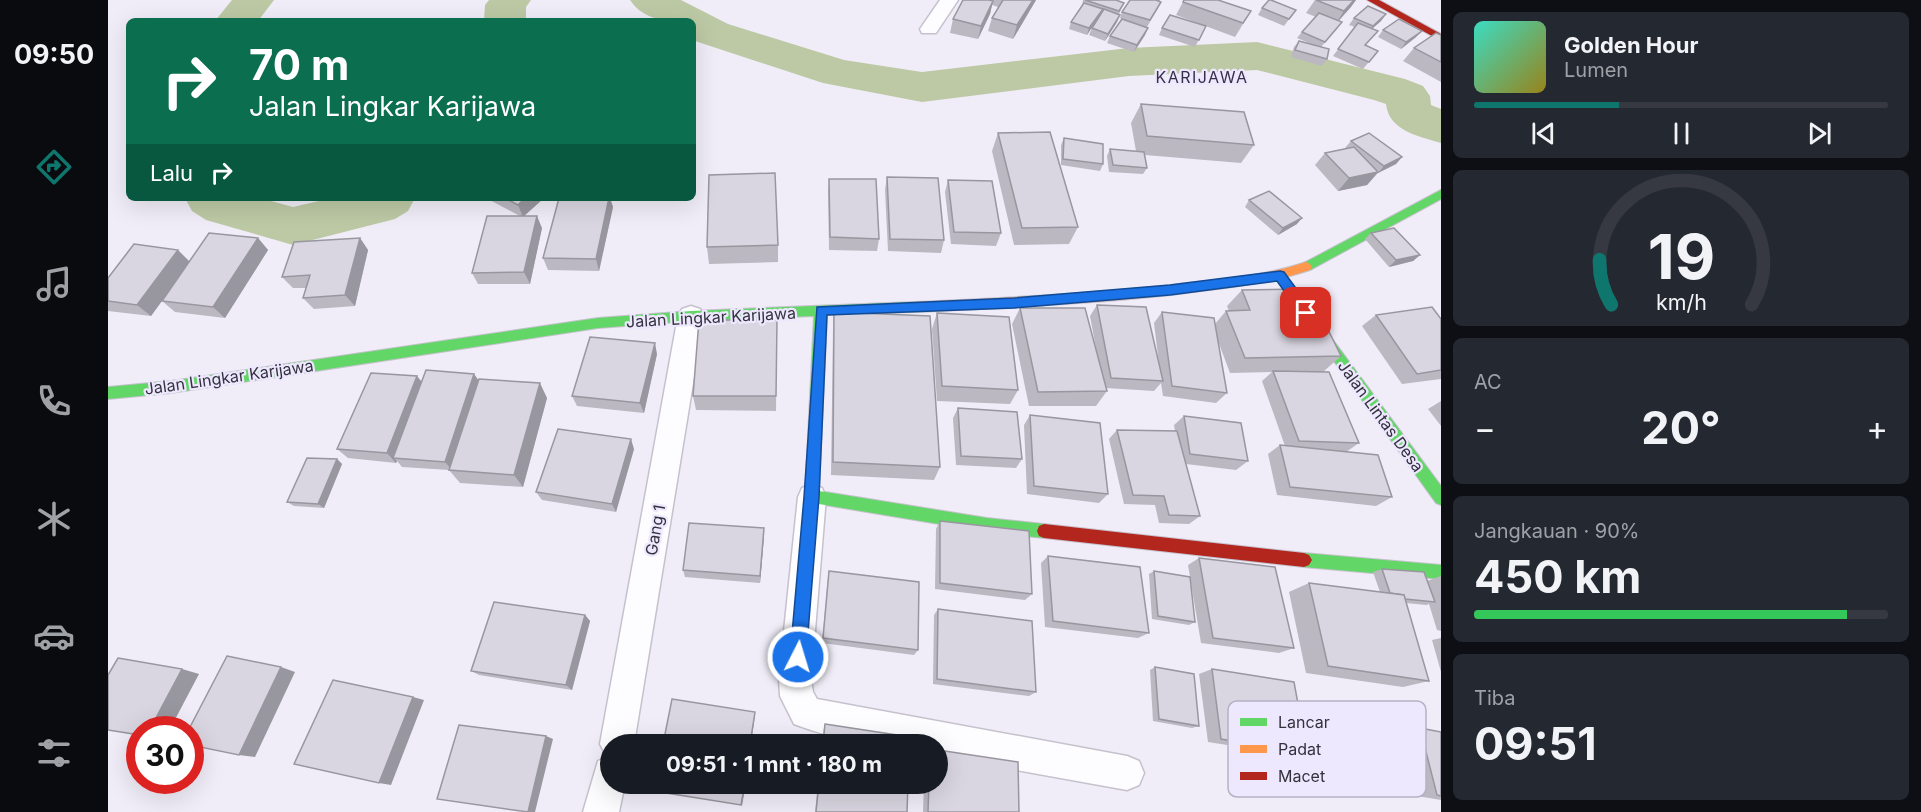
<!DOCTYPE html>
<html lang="id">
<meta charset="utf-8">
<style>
body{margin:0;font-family:Inter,sans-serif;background:#242831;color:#f1f3f6;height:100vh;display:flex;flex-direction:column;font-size:22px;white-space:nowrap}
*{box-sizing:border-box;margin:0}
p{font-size:20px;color:#9ea1a6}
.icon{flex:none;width:33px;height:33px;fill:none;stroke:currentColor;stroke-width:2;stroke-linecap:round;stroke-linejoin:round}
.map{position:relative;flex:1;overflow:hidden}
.side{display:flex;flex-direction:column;gap:12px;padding:12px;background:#0d0f14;width:480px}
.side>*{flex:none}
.banner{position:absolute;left:18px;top:18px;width:570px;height:183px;border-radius:9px;box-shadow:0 6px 24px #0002;background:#0b6e4f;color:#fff;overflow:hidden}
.speed{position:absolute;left:18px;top:716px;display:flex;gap:12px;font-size:30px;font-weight:700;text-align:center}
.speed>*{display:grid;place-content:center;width:78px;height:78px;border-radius:50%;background:#171b24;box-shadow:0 6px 24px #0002;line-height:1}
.speed .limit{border:9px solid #d22;background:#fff;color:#111}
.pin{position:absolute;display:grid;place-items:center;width:51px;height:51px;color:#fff;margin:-26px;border-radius:12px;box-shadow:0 3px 9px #0006}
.me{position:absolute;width:66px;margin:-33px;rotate:5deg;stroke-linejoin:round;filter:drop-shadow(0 0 4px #0008)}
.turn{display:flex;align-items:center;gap:21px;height:126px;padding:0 24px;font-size:27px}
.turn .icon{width:78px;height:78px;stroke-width:2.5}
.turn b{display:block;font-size:42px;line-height:51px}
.then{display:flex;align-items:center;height:57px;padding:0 24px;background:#0003;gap:12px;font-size:22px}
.big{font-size:45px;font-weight:700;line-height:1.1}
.side .card{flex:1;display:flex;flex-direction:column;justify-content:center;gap:9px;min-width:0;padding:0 21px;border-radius:9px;background:#242831}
.side .dial{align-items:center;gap:0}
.dial svg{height:156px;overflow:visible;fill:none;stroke:#363941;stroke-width:7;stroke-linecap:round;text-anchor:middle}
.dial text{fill:#f1f3f6;stroke:none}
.song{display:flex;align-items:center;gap:18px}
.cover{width:72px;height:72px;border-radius:9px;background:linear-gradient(135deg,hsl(170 70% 55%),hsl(50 70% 35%))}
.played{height:6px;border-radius:3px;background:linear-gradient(90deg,#0f766e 35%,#363941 35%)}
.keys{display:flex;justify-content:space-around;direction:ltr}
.heat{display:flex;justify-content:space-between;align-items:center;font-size:33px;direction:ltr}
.charge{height:9px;border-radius:4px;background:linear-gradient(90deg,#34c759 90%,#363941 0)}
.trip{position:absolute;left:492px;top:734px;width:348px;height:60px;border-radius:30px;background:#171b24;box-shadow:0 6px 24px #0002;font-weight:700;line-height:60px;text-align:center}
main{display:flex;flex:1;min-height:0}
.tabs{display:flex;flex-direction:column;width:108px;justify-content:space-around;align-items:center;background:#090b0e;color:#9ea1a6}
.tabs .icon{width:42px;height:42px}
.tabs .current{color:#0f766e}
.tabs b{font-size:27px;color:#f1f3f6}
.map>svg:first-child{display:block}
</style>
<main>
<nav class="tabs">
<b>09:50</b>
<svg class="icon current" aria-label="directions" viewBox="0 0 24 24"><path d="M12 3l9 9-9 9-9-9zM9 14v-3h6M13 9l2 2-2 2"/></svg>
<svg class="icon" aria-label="music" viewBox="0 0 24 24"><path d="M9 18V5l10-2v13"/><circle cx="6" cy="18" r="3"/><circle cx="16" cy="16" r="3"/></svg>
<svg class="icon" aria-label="phone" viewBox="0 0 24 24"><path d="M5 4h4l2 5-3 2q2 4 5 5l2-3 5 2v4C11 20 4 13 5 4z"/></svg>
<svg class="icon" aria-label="climate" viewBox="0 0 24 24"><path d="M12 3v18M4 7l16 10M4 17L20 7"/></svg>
<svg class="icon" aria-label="car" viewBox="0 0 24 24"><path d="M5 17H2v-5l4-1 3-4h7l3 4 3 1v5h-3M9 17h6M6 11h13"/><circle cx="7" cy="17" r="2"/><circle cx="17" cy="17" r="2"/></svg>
<svg class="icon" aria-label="filters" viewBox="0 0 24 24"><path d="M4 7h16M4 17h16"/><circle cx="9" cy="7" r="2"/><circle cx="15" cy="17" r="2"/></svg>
</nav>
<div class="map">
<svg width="1333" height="812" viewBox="0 0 1333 812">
<rect width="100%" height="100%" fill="#f0edf8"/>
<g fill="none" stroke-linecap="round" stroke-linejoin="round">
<g fill="#bdc9a5" fill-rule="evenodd">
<polygon points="124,0 166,0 150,21 107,21"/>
<polygon points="381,0 423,0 418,7 418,21 376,21 377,5"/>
<path d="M 522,0 L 573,0 L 620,24 L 736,60 L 814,72 L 1021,48 L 1149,42 L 1297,79 L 1315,86 L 1322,96 L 1323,105 L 1333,109 L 1333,143 C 1310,136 1281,131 1278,104 L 1266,100 L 1149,70 L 1021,76 L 814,102 L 715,83 L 590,42 L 585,40 L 585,21 C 560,21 537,22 522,0 Z"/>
<polygon points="77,198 152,198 185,207 224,198 307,198 300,211 287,219 185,245 98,220 84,211"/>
</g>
<g stroke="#c5c2cd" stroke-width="3">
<g id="street">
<polygon points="832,0 850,0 828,33 814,33 812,29"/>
<polygon points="583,306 592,309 596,316 526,744 502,744 502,783 517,783 511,812 475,812 490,761 499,757 492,744 570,316 574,309"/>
<path d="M 704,484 L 714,488 L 718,497 L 703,679 L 705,692 L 709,699 L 1019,756 L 1031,761 L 1036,773 L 1031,785 L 1019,790 L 830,756 L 830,744 C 780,744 733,743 686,724 L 672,696 L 671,679 L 690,497 L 694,488 Z"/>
</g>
</g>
<g stroke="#c5c2cd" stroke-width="2">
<g id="fast">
<polygon points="1333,190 1333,199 1202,270 1194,270 1192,267 1194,264"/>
<polygon points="805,302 811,307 805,312 719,315 711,491 879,518 936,524 941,526 943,531 941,536 936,538 879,532 699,502 697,497 706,316 583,321 490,328 63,393 0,399 0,387 63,381 490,318 583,311"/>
<polygon points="1204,316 1208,317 1333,486 1333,505 1328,503 1200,325 1198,321 1200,317"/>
<polygon points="1196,553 1333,565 1333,579 1196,567 1191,565 1188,560 1191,555"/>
</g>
</g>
<g stroke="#c5c2cd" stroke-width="2">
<path id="slow" d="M 1198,262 L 1202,264 L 1204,267 L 1202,270 C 1160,284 1116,288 1071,294 C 983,304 894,308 805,312 L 799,307 L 805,302 C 894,298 983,294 1071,284 C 1114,279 1157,276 1198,262 Z"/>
</g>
<g stroke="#c5c2cd" stroke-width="2">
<g id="jam">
<polygon points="1259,0 1271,0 1333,34 1333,41"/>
<polygon points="936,524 1196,553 1201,555 1204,560 1201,565 1196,567 936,538 931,536 929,531 931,526"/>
</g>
</g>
<use href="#street" fill="#fdfcfe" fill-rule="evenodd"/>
<use href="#fast" fill="#63d668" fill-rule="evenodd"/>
<use href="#slow" fill="#ff974d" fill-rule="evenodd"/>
<use href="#jam" fill="#b3261e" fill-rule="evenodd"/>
</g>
<g fill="#bbb8c2">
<polygon points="855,0 928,0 905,39 880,31 884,18 890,7 884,5 882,14 870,39 842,33 845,19"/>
<polygon points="975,0 1010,0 1010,1 1016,3 1011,14 1012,15 1009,22 997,41 981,35 984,28 994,13 993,13 979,35 961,29 963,22 974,7"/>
<polygon points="1022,0 1052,0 1050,8 1039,27 1040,28 1037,35 1026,52 999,43 1002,36 1014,19 1012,18 1014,12"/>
<polygon points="1207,0 1248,0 1230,21 1229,29 1213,47 1219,59 1214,66 1183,57 1186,47 1191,41 1201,43 1189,38 1194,32 1208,17 1198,13"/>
<polygon points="1075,2 1143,11 1127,37 1068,15"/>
<polygon points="1154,8 1188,10 1176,26 1150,15"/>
<polygon points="1278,14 1273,21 1264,29 1270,31 1258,45 1270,51 1255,69 1225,56 1247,27 1241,25 1246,18"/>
<polygon points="1098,26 1087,47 1051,35 1054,28"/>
<polygon points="1275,30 1314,31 1308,37 1293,49 1270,37"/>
<polygon points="1333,35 1333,82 1295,61 1306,48"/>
<polygon points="1033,104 1146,145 1133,163 1037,155 1039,168 1035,174 1001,172 999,156 1002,149 1028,151 1023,123"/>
<polygon points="890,133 970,227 961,244 906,245 884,151"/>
<polygon points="956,138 995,164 992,171 953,165 953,145"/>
<polygon points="1243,141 1294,157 1288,164 1270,173 1259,185 1230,191 1207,165 1217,153 1238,148 1237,148"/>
<polygon points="779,177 836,240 833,253 780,251 777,190"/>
<polygon points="721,179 771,239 769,251 721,250 720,191"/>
<polygon points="840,180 893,233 888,246 843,244 837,192"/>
<polygon points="378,198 436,198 416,216 434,228 422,284 370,284 364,273 412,216"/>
<polygon points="451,198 502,198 505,207 491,271 440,270 435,258"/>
<polygon points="1141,200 1189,224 1170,235 1137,207"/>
<polygon points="1263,233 1312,255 1305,261 1281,267 1257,239"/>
<polygon points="150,238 160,250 117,318 67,312 54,301 43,316 0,311 0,278 81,261"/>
<polygon points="252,238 260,250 247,306 206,309 195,298 198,288 185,288 174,277"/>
<polygon points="670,245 670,262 601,264 599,247"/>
<polygon points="1134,290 1233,356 1215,372 1251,443 1238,452 1284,497 1268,506 1169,495 1160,454 1172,445 1177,446 1154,381 1164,372 1122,373 1110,341 1119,393 1108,403 1055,396 1053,383 1046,391 998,388 999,391 988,406 921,406 904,324 912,308 989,354 982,316 989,305 1051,364 1046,323 1054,312 1107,324 1118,311 1121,311 1119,306"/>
<polygon points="726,312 832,467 826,480 723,475 725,328"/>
<polygon points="829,313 910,390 902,404 829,401 824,329"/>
<polygon points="1268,315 1333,319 1333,379 1294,384 1254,326"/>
<polygon points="669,320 668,411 588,410 585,396"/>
<polygon points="549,354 536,413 469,406 464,396"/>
<polygon points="366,374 370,380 439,398 415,487 352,483 341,470 294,467 289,461 288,463 240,458 229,449 314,382"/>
<polygon points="1333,401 1333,426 1320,409"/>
<polygon points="850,408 914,459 908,468 848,465 845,418"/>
<polygon points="922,415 1000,494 991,503 919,494 916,425"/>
<polygon points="1076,416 1140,461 1128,470 1078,464 1092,516 1081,524 1051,523 1047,505 1016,504 1001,439 1009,430 1067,431 1066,425"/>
<polygon points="526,449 508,512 434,500 428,492"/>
<polygon points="229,459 234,464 216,508 186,506 179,502"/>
<polygon points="832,521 924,594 917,600 827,589 828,529"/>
<polygon points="656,528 656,536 652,583 577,577 575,570"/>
<polygon points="940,556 1041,633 1030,638 937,627 933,563"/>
<polygon points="1091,558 1186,648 1171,653 1093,643 1080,565"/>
<polygon points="1274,569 1319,581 1333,576 1333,631 1329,630 1321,604 1318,605 1298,603 1321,681 1295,687 1198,673 1181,592 1201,583 1272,592 1265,572"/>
<polygon points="721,571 810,650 806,655 714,643 720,578"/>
<polygon points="1046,571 1087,622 1081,625 1044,619 1041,574"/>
<polygon points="830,609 928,692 921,696 825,684 826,615"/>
<polygon points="477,615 482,621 464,690 371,675 363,671"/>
<polygon points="1333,638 1333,672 1324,640"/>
<polygon points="1047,667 1091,726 1084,728 1045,721 1042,670"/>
<polygon points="1104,669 1190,707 1245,757 1236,758 1194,755 1194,754 1183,755 1100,742 1091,674"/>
<polygon points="717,724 802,744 714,744 716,727"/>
<polygon points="1312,728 1333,732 1333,800 1309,796 1293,731"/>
<polygon points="710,783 800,783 799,812 707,812"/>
<polygon points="816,783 830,783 911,812 815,812"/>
</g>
<g fill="#98969e">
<polygon points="925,0 928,0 905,39 909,25"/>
<polygon points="1246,0 1248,0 1243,7 1227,25 1236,11"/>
<polygon points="885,1 882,14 870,39 873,26"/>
<polygon points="995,9 992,15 979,35 981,28"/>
<polygon points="1278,14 1273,21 1259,33 1265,26"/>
<polygon points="1012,15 1009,22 997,41 1000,34"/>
<polygon points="1040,28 1037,35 1026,52 1029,45"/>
<polygon points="1314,31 1308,37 1293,49 1298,42"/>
<polygon points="1294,157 1288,164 1270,173 1276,166"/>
<polygon points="1270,172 1259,185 1230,191 1241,178"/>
<polygon points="417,198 436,198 415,217 410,205"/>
<polygon points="501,198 502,198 505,207 491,271 488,259"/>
<polygon points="429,216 434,228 422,284 416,272"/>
<polygon points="1194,218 1189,224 1170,235 1175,228"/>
<polygon points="150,238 160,250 117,318 105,307"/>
<polygon points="252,238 260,250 247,306 237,295"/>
<polygon points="70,250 82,262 43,316 29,305"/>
<polygon points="1312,255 1305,261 1281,267 1288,260"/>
<polygon points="547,343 549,354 536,413 532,403"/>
<polygon points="366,374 373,384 345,471 337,462"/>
<polygon points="309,376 318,387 285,458 289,461 288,463 279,453"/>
<polygon points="432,383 439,398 415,487 406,475"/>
<polygon points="523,439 526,449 508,512 504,504"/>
<polygon points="229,459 234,464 216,508 210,504"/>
<polygon points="656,528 656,536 652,583 652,576"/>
<polygon points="477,615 482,621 464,690 458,685"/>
<polygon points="173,667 187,672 147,757 131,755"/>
<polygon points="74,669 91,674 62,729 42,729"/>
<polygon points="305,697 316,700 283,785 271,783"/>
<polygon points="647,712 647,715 643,744 642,744"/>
<polygon points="438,736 445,739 427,812 420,812"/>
<polygon points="637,783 638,783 634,806 633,805"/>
</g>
<g fill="#d9d6e1" stroke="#98969e" stroke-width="1.5">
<polygon points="855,0 881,0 885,1 873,26 845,19"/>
<polygon points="895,0 925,0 909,25 884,18"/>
<polygon points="977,0 1008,0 1016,3 1011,11"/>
<polygon points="1022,0 1048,0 1053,2 1042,20 1014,12"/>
<polygon points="1076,0 1110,0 1143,11 1135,23 1075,2"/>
<polygon points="1161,0 1163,0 1188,10 1181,19 1154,8"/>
<polygon points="1208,0 1246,0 1236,11"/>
<polygon points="976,3 995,9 981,28 963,22"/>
<polygon points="1260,6 1278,14 1265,26 1246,18"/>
<polygon points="996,9 1012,15 1000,34 984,28"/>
<polygon points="1211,13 1234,22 1217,42 1194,32"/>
<polygon points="1062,15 1098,26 1091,40 1054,28"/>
<polygon points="1014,19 1040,28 1029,45 1002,36"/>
<polygon points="1291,19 1314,31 1298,42 1275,30"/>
<polygon points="1250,23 1270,31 1257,45 1270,51 1261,62 1230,49"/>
<polygon points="1328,33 1333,35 1333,62 1306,48"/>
<polygon points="1191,41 1221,49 1219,59 1187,50"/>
<polygon points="1033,104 1136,112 1146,145 1039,136"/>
<polygon points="942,132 970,227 914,228 890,133"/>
<polygon points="1261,133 1294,157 1276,166 1243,141"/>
<polygon points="956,138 995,144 995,164 955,159"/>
<polygon points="1246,147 1270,172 1241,178 1217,153"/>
<polygon points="1002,149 1036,152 1039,168 1005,165"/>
<polygon points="667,173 670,245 599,247 601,175"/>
<polygon points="779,177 830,178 836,240 782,239"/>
<polygon points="721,179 768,179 771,239 722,237"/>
<polygon points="840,180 884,181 893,233 846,232"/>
<polygon points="1161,191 1194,218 1175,228 1141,200"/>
<polygon points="397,198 417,198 410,205"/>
<polygon points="451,198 501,198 488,259 435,258"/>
<polygon points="379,216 429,216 416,272 364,273"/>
<polygon points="1286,228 1312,255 1288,260 1263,233"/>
<polygon points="101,233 150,238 105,307 54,301"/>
<polygon points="252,238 237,295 195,298 202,275 174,277 186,242"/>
<polygon points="26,244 70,250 29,305 0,301 0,278"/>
<polygon points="1200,289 1233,356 1137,358 1118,311 1142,310 1134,290"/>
<polygon points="989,305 1038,307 1055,381 1003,378"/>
<polygon points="1324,307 1333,319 1333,370 1309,374 1268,315"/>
<polygon points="912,308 977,308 999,391 930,392"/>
<polygon points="726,312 822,316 832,467 725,462"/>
<polygon points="1054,312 1106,318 1119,393 1064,386"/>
<polygon points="829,313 901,317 910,390 834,386"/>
<polygon points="591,320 669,320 668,396 585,396"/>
<polygon points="482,337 547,343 532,403 464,396"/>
<polygon points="318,370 366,374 337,462 285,458"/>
<polygon points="1165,371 1221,372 1251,443 1191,441"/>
<polygon points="263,373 309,376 279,453 229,449"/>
<polygon points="371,379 432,383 406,475 341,470"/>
<polygon points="850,408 909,412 914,459 853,456"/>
<polygon points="922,415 992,423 1000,494 926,486"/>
<polygon points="1076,416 1133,423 1140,461 1082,454"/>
<polygon points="450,429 523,439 504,504 428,492"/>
<polygon points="1009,430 1069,431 1092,516 1061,515 1056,496 1025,495"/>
<polygon points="1172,445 1270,455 1284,497 1182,487"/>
<polygon points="199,458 229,459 210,504 179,502"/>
<polygon points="832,521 921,531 924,594 832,583"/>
<polygon points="581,523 656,528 652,576 575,570"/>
<polygon points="940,556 1032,567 1041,633 945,621"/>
<polygon points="1091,558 1167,567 1186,648 1105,638"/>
<polygon points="1274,569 1316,572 1327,602 1297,599 1296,595 1282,593"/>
<polygon points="721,571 811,582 810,650 715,638"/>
<polygon points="1046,571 1082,577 1087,622 1050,616"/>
<polygon points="1201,583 1296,595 1321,681 1220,666"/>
<polygon points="386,602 477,615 458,685 363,671"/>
<polygon points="830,609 924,621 928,692 829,679"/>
<polygon points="119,656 173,667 131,755 82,745 82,729 81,729"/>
<polygon points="10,658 74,669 42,729 32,729 32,735 0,730 0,675"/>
<polygon points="1047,667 1086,674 1091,726 1051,719"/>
<polygon points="1104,669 1186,682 1199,753 1113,739"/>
<polygon points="225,680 305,697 271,783 186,764"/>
<polygon points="564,699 647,712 642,744 555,744"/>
<polygon points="717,724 802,737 802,744 715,744"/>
<polygon points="351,725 438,736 420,812 329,799"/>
<polygon points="1312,728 1333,732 1333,796 1329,795"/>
<polygon points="830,750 910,762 911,812 820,812 821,783 830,783"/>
<polygon points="547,783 637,783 633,805 546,791"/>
<polygon points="711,783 800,783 799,812 708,812"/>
</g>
<polygon fill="#1a73e8" stroke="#114b97" stroke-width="1.5" points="1172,271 1176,272 1203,309 1205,313 1203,316 1194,316 1169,281 1062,295 906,308 719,315 711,497 698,657 695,662 690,665 684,662 682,657 696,497 709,307 906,298 1062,285"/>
<g text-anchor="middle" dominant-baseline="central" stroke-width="4.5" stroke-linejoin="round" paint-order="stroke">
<g font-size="16" letter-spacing="1.5" fill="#372f4a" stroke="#ede8fd">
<text x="1094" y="77">KARIJAWA</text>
</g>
<g font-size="16" fill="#34313e" stroke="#ede8fd">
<text transform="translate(603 317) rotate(-3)">Jalan Lingkar Karijawa</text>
<text transform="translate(121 377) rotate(-8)">Jalan Lingkar Karijawa</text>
<text transform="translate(1273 416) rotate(54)">Jalan Lintas Desa</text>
<text transform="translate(547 530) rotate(-80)">Gang 1</text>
</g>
</g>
<rect x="1120" y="701" width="198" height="96" rx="9" fill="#ede8fd" stroke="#b6b1c4" stroke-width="1.5"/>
<rect x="1132" y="718" width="27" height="8" fill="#63d668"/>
<rect x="1132" y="745" width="27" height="8" fill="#ff974d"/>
<rect x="1132" y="772" width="27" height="8" fill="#b3261e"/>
<g font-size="16" fill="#34313e">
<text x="1170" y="728">Lancar</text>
<text x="1170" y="755">Padat</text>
<text x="1170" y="782">Macet</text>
</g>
</svg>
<div class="speed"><div class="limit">30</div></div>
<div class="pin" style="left:1198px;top:313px;background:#d93025"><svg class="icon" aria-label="arrive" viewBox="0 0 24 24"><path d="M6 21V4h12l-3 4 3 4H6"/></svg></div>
<svg class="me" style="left:690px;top:657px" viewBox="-20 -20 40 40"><circle r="17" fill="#1a73e8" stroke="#fff" stroke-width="3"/><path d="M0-11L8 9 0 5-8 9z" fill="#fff"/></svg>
<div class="trip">09:51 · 1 mnt · 180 m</div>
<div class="banner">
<div class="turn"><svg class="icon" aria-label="right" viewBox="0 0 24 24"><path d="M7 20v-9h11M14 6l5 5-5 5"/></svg><div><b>70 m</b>Jalan Lingkar Karijawa</div></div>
<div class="then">Lalu<svg class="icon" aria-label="right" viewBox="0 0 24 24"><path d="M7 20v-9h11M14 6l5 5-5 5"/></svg></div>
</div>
</div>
<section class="side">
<div class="card">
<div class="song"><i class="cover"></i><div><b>Golden Hour</b><p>Lumen</p></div></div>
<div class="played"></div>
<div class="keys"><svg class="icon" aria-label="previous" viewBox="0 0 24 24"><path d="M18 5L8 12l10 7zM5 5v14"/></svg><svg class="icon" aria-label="pause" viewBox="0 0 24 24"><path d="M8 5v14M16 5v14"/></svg><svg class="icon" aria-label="next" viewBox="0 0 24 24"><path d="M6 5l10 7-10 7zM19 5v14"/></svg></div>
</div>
<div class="card dial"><svg viewBox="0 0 100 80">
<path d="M14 69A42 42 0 1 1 86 69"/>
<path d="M14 69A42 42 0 0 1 8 46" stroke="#0f766e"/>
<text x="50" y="56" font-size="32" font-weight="700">19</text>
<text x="50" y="72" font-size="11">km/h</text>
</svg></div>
<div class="card"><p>AC</p>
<div class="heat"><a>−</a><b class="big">20°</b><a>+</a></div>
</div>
<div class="card"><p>Jangkauan · 90%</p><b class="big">450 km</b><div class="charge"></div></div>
<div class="card"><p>Tiba</p><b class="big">09:51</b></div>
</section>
</main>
